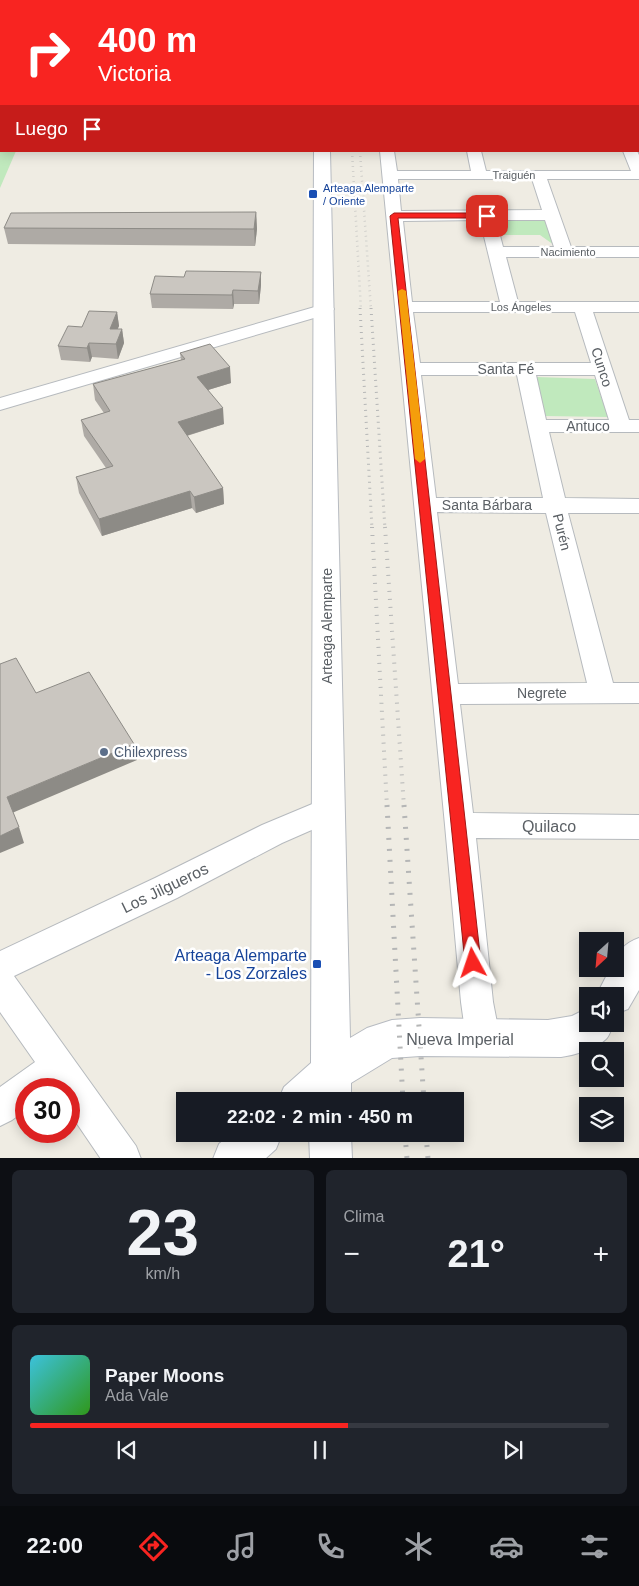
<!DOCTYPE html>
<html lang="es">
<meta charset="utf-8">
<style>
body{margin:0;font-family:Arial,sans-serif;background:#20242c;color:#f1f3f6;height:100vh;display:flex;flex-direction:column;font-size:19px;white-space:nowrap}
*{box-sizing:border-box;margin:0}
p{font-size:16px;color:#9ea1a6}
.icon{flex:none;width:28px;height:28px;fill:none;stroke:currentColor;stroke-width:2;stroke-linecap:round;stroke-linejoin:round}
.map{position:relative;height:1158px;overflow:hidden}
.details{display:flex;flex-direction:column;gap:12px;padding:12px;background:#0d0f14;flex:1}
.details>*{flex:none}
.banner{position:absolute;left:0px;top:0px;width:640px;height:152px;box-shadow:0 2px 12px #0003;background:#f82421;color:#fff;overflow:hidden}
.needle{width:32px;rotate:206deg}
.buttons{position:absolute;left:579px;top:932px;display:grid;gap:10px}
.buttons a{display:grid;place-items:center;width:45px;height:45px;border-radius:0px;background:#171b24;box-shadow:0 2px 12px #0003;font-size:25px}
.speed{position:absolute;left:15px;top:1078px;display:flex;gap:10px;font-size:25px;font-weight:700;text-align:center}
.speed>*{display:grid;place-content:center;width:65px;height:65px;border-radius:50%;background:#171b24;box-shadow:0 2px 12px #0003;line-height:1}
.speed .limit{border:8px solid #d22;background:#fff;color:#111}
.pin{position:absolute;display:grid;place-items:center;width:42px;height:42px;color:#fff;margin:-21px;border-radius:10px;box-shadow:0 2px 8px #0006}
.me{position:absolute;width:55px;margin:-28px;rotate:355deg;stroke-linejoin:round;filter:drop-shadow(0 0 4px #0008)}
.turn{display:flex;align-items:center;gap:18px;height:105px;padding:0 15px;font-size:22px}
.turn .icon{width:65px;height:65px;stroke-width:2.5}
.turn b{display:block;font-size:35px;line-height:42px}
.then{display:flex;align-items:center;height:48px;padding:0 15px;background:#0003;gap:10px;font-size:19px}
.big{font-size:38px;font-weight:700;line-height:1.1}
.details .card{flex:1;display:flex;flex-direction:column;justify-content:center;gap:8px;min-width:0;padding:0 18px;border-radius:8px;background:#20242c}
.details .dial{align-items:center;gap:0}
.dial b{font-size:65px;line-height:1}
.song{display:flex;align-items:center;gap:15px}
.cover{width:60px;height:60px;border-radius:8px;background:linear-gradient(135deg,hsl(190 70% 55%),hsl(110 70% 35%))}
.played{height:5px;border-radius:2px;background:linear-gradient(90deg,#f82421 55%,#363941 55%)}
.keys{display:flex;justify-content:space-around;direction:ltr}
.heat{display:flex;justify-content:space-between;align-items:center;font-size:28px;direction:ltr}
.details .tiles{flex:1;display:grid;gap:12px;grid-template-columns:1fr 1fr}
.card:last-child{grid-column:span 2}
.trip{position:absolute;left:176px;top:1092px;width:288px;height:50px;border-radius:0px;background:#171b24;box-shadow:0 2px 12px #0003;font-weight:700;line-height:50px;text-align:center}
.dock{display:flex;height:80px;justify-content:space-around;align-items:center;background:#090b0e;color:#9ea1a6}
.dock .icon{width:35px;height:35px}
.dock .current{color:#f82421}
.dock b{font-size:22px;color:#f1f3f6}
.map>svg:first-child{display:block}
</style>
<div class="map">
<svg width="639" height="1159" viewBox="0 0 639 1159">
<rect width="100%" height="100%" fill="#efece3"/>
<g fill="#c0e9bd">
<polygon points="0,77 1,151 16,151 0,188"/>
<polygon points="498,220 546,221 554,245 540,235 501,235"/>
<polygon points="536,377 595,379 608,417 544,416"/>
</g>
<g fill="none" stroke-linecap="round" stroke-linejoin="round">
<g stroke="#b6babe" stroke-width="2">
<g id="street">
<polygon points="543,0 555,0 556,1 544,1"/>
<polygon points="610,0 622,0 623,1 611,1"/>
<path d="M 380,151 L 394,151 L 397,171 L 471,171 L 467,151 L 481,151 L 486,171 L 631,171 L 623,151 L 637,151 L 639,155 L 639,179 L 547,179 L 571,247 L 639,247 L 639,257 L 506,257 L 518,302 L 639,302 L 639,312 L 593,312 L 629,420 L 639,420 L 639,432 L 549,432 L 565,498 L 639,499 L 639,513 L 568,513 L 613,683 L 639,683 L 639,703 L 460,704 L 473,813 L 639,815 L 639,839 L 476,838 L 493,1002 L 500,1038 L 495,1050 L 483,1055 L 471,1050 L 466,1038 L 461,1002 L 445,825 ZM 398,179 L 532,179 L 542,210 L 401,211 ZM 480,220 L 500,302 L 412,302 L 403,221 ZM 496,220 L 545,220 L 554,247 L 503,247 ZM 413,312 L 575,312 L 591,363 L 420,363 ZM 421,375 L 517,375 L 543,498 L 436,498 ZM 536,375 L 595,375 L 609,420 L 546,420 ZM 437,512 L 546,513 L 587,683 L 458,684 Z"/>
<polygon points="325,304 331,305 334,309 331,313 0,410 0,398"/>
<polygon points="329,797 339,800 343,809 339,818 282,843 177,898 14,976 136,1146 141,1159 101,1159 69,1112 69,1089 26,1089 26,1110 12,1120 0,1126 0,1087 35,1062 0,1012 0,951 155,878 262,825"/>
</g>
</g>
<g stroke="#b7bbc1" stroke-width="2">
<g id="secondary">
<rect x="315" y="0" width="12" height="1"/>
<path d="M 314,151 L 330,151 L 350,1038 L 367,1028 L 392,1020 L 420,1018 L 548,1020 L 572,1016 L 588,1008 L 588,1024 L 613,1024 C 611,1029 610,1035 606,1039 C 596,1049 575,1055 561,1057 L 420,1056 L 392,1058 L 351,1083 L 351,1101 L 278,1101 L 284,1087 L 311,1063 Z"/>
<path d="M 639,938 L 639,990 L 628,1009 L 615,1014 L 615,996 L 596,996 L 610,969 L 615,969 C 615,952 625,943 639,938 Z"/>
<polygon points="230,1134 282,1134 276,1149 265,1159 213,1159 219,1144"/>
<polygon points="309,1134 351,1134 352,1159 310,1159"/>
</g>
</g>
<use href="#street" fill="#fff" fill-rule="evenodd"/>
<use href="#secondary" fill="#fff" fill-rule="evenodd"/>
<g stroke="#b5b6b6" stroke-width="2.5" stroke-dasharray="0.5 4.5" stroke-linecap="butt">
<polyline points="352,151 361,310"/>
<polyline points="360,151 371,310"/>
</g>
<g stroke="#b5b6b6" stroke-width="3" stroke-dasharray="1 5" stroke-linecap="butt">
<polyline points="360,308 372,529"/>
<polyline points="371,308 385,529"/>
</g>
<g stroke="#b5b6b6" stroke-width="4" stroke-dasharray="1 7" stroke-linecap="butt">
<polyline points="372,527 387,807"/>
<polyline points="385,527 404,807"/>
</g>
<g stroke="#b5b6b6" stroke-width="5" stroke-dasharray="2 9" stroke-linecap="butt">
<polyline points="387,805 403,1101"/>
<polyline points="404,805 424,1101"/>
<polyline points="405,1134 407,1159"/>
<polyline points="426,1134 428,1159"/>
</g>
</g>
<g fill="#aeaaa5">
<rect x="370" y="0" width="62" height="1"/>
<polygon points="1,55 1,71 0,64 0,57"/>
<polygon points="256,212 257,229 255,246 8,244 4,228"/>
<polygon points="261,272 261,285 259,304 234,304 233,309 152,308 150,294 184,277"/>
<polygon points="117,312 119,326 117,329 122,329 124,343 118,359 92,357 90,362 61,360 58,346 82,327"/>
<polygon points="180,353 231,383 208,390 224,424 187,436 223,488 224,504 196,513 192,508 102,536 79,493 76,477 106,468 84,436 81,420 104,413 95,400 93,384 181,360"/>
</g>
<g fill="#8d8b86">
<polygon points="256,212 257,229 255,246 254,229"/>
<polygon points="261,272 261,285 259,304 258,291"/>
<polygon points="233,290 234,304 233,309 232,295"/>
<polygon points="117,312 119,326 112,343 110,329"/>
<polygon points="122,329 124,343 118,359 116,344"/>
<polygon points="89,343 92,357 90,362 87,348"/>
<polygon points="230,367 231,383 198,393 197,377"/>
<polygon points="223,408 224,424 179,438 178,422"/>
<polygon points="223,488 224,504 196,513 194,497"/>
<polygon points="190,491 192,508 102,536 99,519"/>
<polygon points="134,744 137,760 12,813 7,797"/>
<polygon points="19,827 24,843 0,853 0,836"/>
</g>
<g fill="#cac6c0" stroke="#8d8b86">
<polygon points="164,0 237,0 236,1 164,1"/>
<rect x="374" y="0" width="54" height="1"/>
<polygon points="256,212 254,229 4,228 11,213"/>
<polygon points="186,271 261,272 258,291 233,290 232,295 150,294 155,276 184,277"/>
<polygon points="89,311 117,312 110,329 122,329 116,344 89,343 87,348 58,346 68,326 82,327"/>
<polygon points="210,344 230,367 197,377 223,408 178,422 223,488 194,497 190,491 99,519 76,477 113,466 81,420 110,411 93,384 185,359 180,353"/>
<polygon points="16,658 36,693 89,672 134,744 7,797 19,827 0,836 0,664"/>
</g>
<polygon fill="#f82421" stroke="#a11715" points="394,213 487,213 491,216 487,218 398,218 481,963 478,968 473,970 468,968 465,963 390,216"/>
<polygon fill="#f59e0b" points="402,289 406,291 425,459 420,463 415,459 398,291"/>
<g fill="#1a4fb4" stroke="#fff" stroke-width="2">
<rect x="308" y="189" width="10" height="10" rx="2.5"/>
<rect x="312" y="959" width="10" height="10" rx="2.5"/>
</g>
<circle fill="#5c6f8a" stroke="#fff" stroke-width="2" cx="104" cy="752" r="5"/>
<g text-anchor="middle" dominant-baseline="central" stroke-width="5" stroke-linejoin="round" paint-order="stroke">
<g font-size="11" fill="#5b6065" stroke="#fff">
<text x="514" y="175">Traiguén</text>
<text x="568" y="252">Nacimiento</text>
<text x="521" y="307">Los Ángeles</text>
</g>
<g font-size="11" fill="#164399" stroke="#fff" text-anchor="start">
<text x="323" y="188">Arteaga Alemparte<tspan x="323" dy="13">/ Oriente</tspan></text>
</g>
<g font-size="14" fill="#5b6065" stroke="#fff">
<text transform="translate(602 367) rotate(72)">Cunco</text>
<text x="506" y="369">Santa Fé</text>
<text x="588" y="426">Antuco</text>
<text x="487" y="505">Santa Bárbara</text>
<text transform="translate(562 532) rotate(76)">Purén</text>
<text transform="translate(327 626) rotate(-90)">Arteaga Alemparte</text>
<text x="542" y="693">Negrete</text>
</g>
<g font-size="14" fill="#4e5e75" stroke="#fff" text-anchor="start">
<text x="114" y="752">Chilexpress</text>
</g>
<g font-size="16" fill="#5b6065" stroke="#fff">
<text x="549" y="826">Quilaco</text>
<text transform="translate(165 888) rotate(-26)">Los Jilgueros</text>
<text x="460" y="1039">Nueva Imperial</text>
</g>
<g font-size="16" fill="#164399" stroke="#fff" text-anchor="end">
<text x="307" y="955">Arteaga Alemparte<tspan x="307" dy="18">- Los Zorzales</tspan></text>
</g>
</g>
</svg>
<div class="buttons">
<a><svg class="needle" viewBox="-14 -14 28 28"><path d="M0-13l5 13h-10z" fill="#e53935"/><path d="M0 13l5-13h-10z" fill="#9ea1a6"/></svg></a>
<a><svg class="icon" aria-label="sound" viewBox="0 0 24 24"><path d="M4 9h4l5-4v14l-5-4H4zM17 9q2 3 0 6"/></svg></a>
<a><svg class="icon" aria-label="search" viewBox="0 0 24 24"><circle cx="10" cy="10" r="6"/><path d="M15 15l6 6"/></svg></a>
<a><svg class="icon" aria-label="layers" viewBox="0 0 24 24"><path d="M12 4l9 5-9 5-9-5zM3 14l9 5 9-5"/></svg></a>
</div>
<div class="speed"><div class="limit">30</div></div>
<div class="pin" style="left:487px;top:216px;background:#d93025"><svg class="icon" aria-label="arrive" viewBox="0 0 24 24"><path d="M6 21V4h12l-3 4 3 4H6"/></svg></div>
<svg class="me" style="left:473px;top:963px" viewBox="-20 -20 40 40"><path d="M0-17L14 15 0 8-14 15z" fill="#f82421" stroke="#fff" stroke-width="4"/></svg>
<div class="trip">22:02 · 2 min · 450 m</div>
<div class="banner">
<div class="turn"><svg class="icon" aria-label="right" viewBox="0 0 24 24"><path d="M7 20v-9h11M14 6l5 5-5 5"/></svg><div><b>400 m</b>Victoria</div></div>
<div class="then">Luego<svg class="icon" aria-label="arrive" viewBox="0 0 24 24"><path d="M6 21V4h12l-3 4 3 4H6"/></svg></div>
</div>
</div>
<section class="details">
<div class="tiles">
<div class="card dial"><b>23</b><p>km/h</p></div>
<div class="card"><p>Clima</p>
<div class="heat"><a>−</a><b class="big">21°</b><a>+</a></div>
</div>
<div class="card">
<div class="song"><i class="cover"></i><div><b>Paper Moons</b><p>Ada Vale</p></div></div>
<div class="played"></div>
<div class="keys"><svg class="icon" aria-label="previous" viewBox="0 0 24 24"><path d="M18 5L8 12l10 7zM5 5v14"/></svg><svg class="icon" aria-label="pause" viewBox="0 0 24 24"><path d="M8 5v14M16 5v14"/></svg><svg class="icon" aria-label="next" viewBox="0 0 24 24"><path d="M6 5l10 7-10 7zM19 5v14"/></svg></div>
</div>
</div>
</section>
<nav class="dock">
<b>22:00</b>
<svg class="icon current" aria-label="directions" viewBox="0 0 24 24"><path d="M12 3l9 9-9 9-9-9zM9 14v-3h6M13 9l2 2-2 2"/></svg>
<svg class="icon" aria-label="music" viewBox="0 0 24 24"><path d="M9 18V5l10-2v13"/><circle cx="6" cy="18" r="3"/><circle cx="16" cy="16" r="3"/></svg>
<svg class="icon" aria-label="phone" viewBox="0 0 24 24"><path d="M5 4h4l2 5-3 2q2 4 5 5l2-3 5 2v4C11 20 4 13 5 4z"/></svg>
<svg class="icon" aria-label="climate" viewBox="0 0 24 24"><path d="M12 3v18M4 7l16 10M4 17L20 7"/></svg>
<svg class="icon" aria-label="car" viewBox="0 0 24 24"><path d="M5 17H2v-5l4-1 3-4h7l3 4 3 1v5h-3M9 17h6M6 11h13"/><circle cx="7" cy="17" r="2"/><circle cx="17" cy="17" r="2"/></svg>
<svg class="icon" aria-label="filters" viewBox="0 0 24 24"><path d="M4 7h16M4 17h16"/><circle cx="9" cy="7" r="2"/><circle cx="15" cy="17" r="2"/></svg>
</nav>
